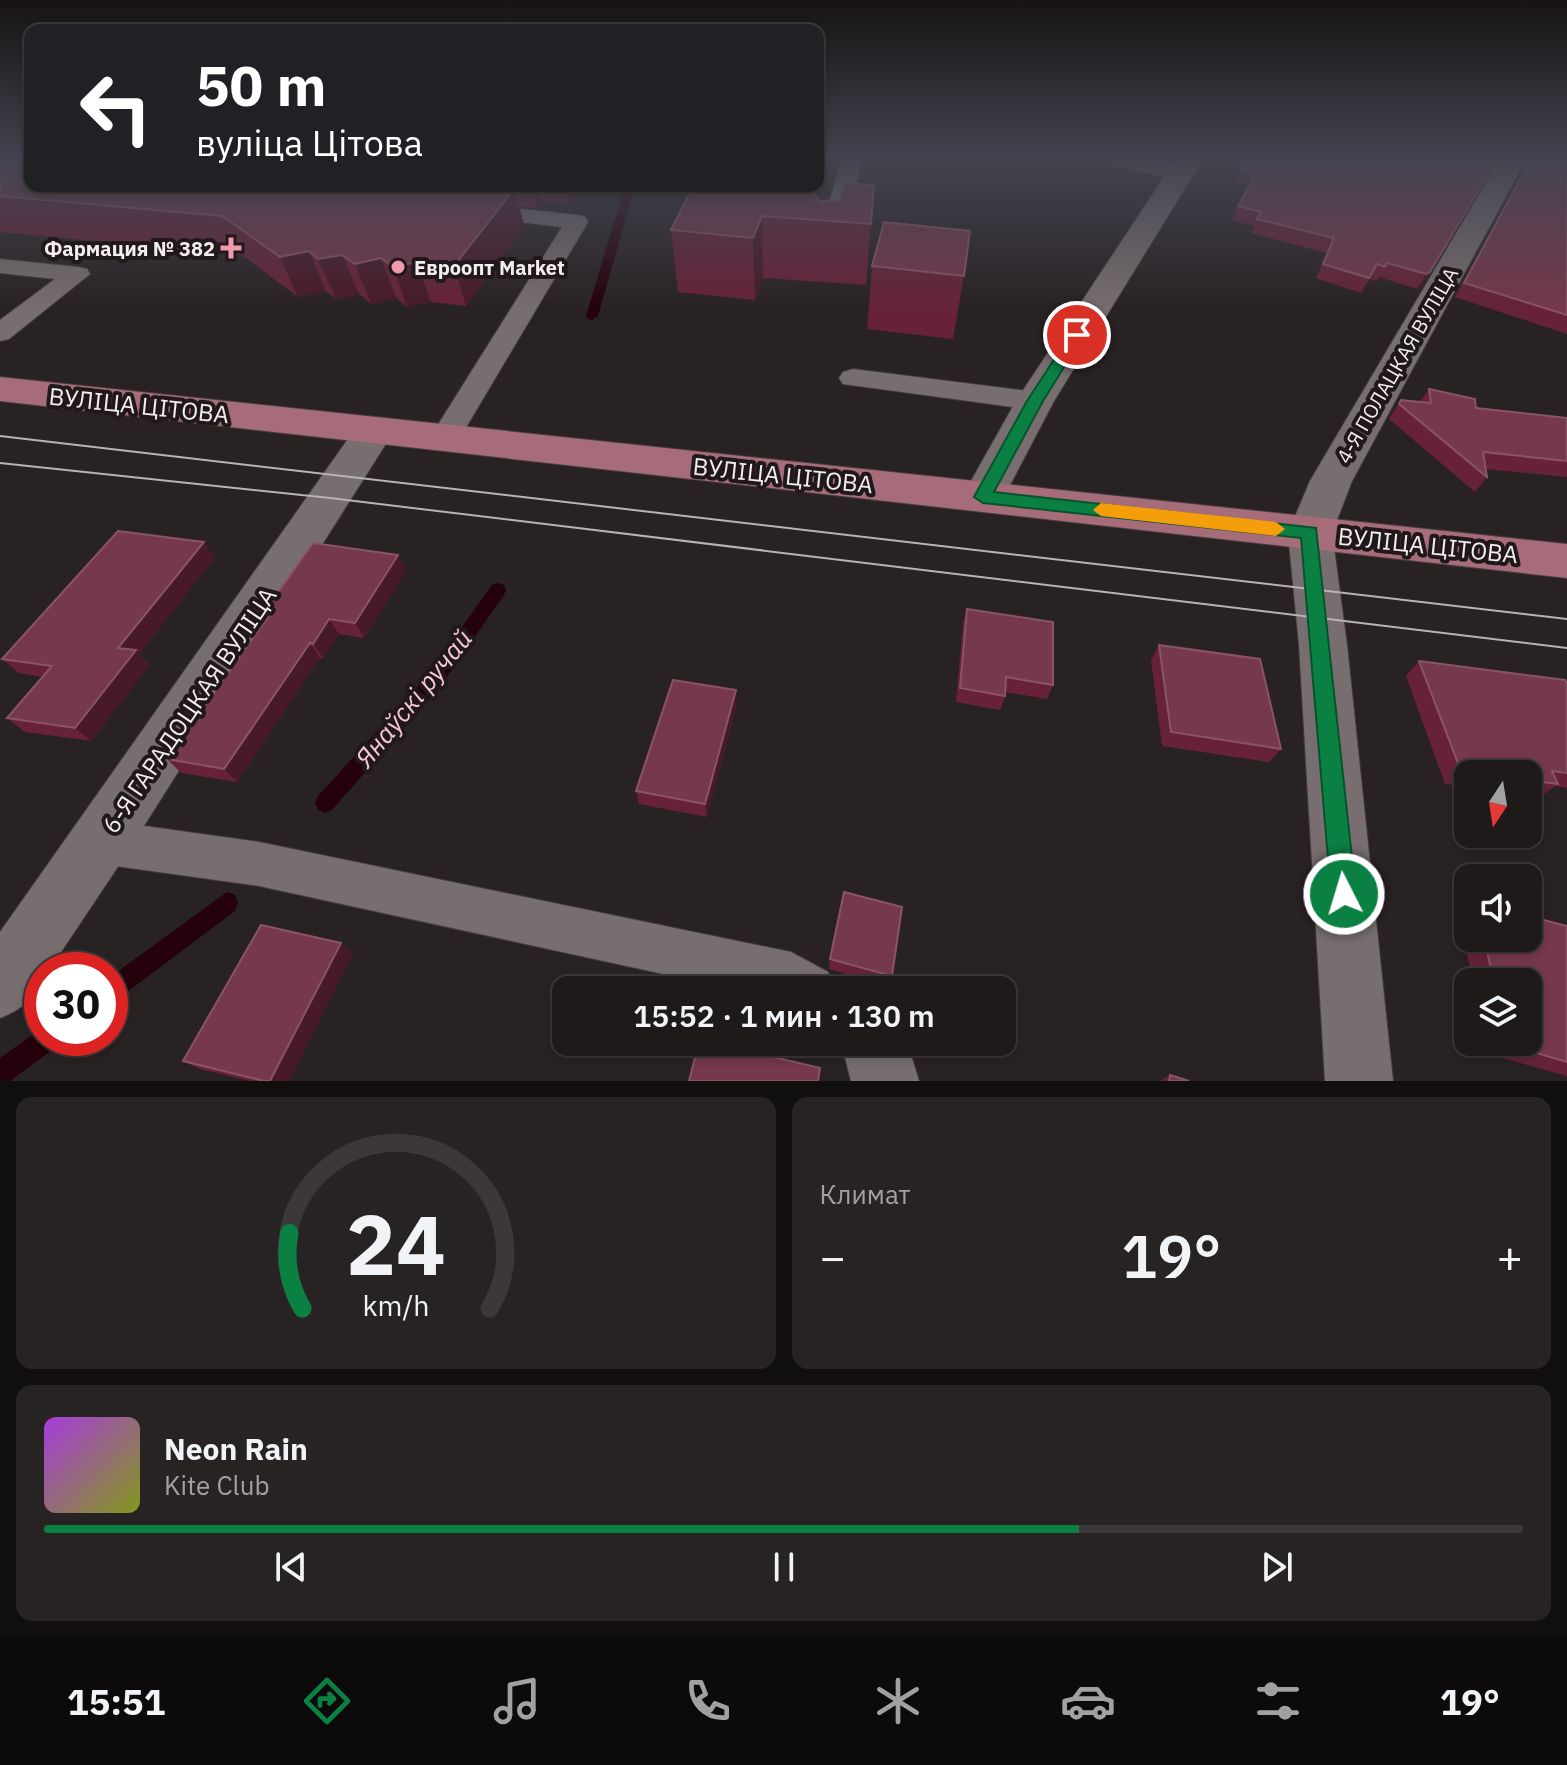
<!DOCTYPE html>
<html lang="ru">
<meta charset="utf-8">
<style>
body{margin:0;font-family:"IBM Plex Sans",sans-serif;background:#272323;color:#f1f3f6;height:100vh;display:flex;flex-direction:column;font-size:30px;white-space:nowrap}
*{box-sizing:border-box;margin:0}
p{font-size:26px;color:#a1a1a2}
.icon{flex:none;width:44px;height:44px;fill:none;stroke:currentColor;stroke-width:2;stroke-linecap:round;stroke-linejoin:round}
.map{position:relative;height:1081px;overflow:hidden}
.sheet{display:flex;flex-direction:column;gap:16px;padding:16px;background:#110e0e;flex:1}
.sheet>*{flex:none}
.hud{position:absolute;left:24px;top:24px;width:800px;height:168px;border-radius:16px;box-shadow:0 4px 12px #0003,0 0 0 2px #3c3839;background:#202124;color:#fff;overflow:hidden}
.needle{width:52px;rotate:192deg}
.controls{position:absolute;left:1454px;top:760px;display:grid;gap:16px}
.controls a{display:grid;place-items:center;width:88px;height:88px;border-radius:16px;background:#1f1a1a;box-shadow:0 4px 12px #0003,0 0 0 2px #3c3839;font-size:40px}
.speed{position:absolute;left:24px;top:952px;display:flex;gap:16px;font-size:40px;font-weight:700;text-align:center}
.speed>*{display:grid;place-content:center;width:104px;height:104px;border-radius:50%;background:#1f1a1a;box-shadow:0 4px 12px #0003,0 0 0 2px #3c3839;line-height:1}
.speed .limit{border:12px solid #d22;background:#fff;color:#111}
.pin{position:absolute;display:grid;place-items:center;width:68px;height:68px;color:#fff;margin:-34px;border:4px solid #fff;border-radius:50%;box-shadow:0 2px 8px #0007}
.me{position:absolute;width:88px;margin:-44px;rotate:355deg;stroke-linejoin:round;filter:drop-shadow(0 0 6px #0008)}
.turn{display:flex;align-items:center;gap:28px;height:168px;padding:0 40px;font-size:36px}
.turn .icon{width:104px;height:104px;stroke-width:2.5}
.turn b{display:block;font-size:56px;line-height:68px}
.big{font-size:60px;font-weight:600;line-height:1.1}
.sheet .widget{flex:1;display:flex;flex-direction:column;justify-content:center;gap:12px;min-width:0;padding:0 28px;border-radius:16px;background:#272323}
.sheet .dial{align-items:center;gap:0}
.dial svg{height:208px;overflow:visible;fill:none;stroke:#3c3839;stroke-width:7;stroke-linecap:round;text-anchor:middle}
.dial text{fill:#f1f3f6;stroke:none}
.song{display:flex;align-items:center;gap:24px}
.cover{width:96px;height:96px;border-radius:12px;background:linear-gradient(135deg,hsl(280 70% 55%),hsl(70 70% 35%))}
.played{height:8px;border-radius:4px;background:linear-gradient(90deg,#0b8043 70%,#3c3839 70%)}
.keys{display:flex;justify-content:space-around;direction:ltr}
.heat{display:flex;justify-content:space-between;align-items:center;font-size:44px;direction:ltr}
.sheet .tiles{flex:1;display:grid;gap:16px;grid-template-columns:1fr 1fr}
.widget:last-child{grid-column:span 2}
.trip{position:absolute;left:552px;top:976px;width:464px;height:80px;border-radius:16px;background:#1f1a1a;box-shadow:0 4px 12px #0003,0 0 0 2px #3c3839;font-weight:600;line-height:80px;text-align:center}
.dock{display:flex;height:128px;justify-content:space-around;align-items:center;background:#0c0a0a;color:#a1a1a2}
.dock .icon{width:56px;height:56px}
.dock .on{color:#0b8043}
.dock b{font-size:36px;color:#f1f3f6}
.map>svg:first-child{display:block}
</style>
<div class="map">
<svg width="1567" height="1081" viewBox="0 0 1567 1081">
<rect width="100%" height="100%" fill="#292223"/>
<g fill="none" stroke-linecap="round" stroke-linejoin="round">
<g fill="#24010b" fill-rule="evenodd">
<polygon points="625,186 635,186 598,316 592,320 588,319 586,316"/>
<polygon points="498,583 504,585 506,590 504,595 439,688 332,810 325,813 318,810 315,803 318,796 427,676 492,585"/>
<polygon points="227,892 235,895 238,903 235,911 118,999 110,1003 110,977"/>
<polygon points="42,1028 42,1038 59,1038 56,1047 10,1081 0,1081 0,1058"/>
</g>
<g stroke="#433d3e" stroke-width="2">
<g id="lane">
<polygon points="842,159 862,159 844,234 840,239 824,239 820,234"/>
<polygon points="476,204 577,215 585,217 588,222 455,446 444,449 433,446 429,439 562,227 468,216 465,211 468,206"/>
<polygon points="0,259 78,267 87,269 90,274 9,339 0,341 0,320 55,279 0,273"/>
<polygon points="853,369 1035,392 1045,394 1050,401 1045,408 1035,410 843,384 839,378 843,372"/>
<polygon points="101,820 259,842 791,952 828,972 835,990 737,990 259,886 101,864 85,857 79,842 85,827"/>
</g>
</g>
<g stroke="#433d3e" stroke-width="2">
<g id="street">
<polygon points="1108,159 1155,159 1174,163 1177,159 1203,159 1054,401 998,508 983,512 968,508 962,497 1016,401 1164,177 1112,165"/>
<polygon points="1500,159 1526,159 1352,481 1332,533 1347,645 1393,1081 1325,1081 1299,645 1288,533 1310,481"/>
<path d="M 374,418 L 388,422 L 394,431 L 121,862 L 49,970 L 42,970 C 42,995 21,1010 0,1018 L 0,932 L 360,422 Z"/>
<polygon points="841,1042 907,1042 919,1081 851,1081"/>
</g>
</g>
<g stroke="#433d3e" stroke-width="2">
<polygon id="primary" points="0,377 1567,544 1567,578 0,401"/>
</g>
<use href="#lane" fill="#786e70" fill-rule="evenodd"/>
<use href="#street" fill="#786e70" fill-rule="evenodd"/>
<use href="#primary" fill="#a66c79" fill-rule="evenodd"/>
<g stroke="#b8b3b4" stroke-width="2">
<polyline points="0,436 1567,619"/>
<polyline points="0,463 330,498 1567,648"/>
</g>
</g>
<g fill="#672239">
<polygon points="0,159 30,186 581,186 570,203 542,201 537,208 519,206 524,226 466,306 431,302 407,307 396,298 371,304 359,294 336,299 326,291 298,297 242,255 0,232"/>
<polygon points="1497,159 1421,287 1417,289 1379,277 1376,281 1369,279 1361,293 1316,278 1327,253 1251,233 1255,226 1232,220 1238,206 1249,185 1236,182 1241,168"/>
<polygon points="1528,159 1567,159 1567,334 1455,297 1529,160"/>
<polygon points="874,185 866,285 763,278 755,300 678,292 671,230 693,186 816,186 816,197 820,201 839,200"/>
<polygon points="872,266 964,276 953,339 867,329"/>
<polygon points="1429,389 1476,408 1567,418 1567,477 1486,469 1487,477 1475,492 1389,419 1401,400 1420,402"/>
<polygon points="215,557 139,654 149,665 91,741 25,732 7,718 43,677 19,673 2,659"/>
<polygon points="406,570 364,638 339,634 323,658 320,658 237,782 181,773 167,759 270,615 266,609"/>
<polygon points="967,609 1053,685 1047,699 1005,692 1005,696 1000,710 956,702 963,623"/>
<polygon points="1159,645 1281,749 1269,762 1162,746 1151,660"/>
<polygon points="1419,661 1567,684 1567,788 1555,786 1540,797 1528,795 1528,774 1468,774 1468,787 1445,784 1406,676"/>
<polygon points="737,704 707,817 639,804 636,791"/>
<polygon points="1468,907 1468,938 1528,938 1567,926 1567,1076 1488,1054 1486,1042 1528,1042 1528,982 1473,982 1458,914"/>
<polygon points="353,953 289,1081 250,1081 200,1069 183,1061"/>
<polygon points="830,959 892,976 889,986 829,969"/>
<polygon points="1170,1075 1189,1081 1160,1081"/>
</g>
<g fill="#481928">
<polygon points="532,186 539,186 542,201 537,208"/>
<polygon points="567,186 581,186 570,203"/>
<polygon points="515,188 524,226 466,306 454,266"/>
<polygon points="762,216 763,278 755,300 753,238"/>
<polygon points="309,251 326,291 298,297 280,257"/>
<polygon points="342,255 359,294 336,299 318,259"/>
<polygon points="381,258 396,298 371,304 355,264"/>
<polygon points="417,262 431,302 407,307 393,267"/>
<polygon points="1430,272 1421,287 1417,289 1426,274"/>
<polygon points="204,542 215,557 139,654 149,665 91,741 75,728 118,648"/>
<polygon points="398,555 406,570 364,638 355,623"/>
<polygon points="329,619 339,634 323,658 313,644"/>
<polygon points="310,643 320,658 237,782 224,769"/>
<polygon points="736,690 737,704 707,817 705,804"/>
<polygon points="341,943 353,953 289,1081 270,1081"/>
</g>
<g fill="#76384c" stroke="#8a5466" stroke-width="2">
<polygon points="0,159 30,159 30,186 496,186 515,188 454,266 417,262 393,267 381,258 355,264 342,255 318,259 309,251 280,257 222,216 0,196"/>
<polygon points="1246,159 1497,159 1430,272 1426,274 1387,263 1385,267 1377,264 1369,278 1323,264 1334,238 1257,219 1261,212 1238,206 1257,172 1241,168"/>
<polygon points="1531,159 1567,159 1567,315 1464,283"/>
<polygon points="847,183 874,185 871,224 762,216 753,238 671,230 693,186 815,186 813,193 820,201 839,200"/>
<polygon points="884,222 970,231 964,276 872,266"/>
<polygon points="1429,389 1475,399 1476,408 1567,418 1567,461 1483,452 1487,477 1399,404 1401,400 1431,403"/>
<polygon points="118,531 204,542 118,648 136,650 75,728 7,718 52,666 2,659"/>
<polygon points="313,543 398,555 355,623 329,619 313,644 310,643 224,769 167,759 273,610 266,609"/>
<polygon points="967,609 1053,622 1053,685 1006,677 1005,696 960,688"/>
<polygon points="1159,645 1260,659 1281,749 1171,732"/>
<polygon points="1419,661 1565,680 1567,684 1567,773 1552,771 1558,784 1528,780 1528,774 1485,774 1461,771"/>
<polygon points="673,680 736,690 705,804 636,791"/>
<polygon points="844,892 902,907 892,976 830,959"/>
<polygon points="1528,916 1567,926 1567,1062 1509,1045 1508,1042 1528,1042 1528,982 1494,982 1484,938 1528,938"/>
<polygon points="261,925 341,943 270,1081 264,1081 183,1061"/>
<polygon points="699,1042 711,1042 820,1068 818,1081 689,1081"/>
<polygon points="1170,1075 1189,1081 1169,1081"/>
</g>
<linearGradient id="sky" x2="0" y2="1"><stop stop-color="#171313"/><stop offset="0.51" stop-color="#434450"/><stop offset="1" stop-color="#434450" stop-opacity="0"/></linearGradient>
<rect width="1567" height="310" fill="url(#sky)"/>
<polygon fill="#0b8043" stroke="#07532c" stroke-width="2" points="1077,330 1084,335 1043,401 994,492 1316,528 1356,894 1352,903 1344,907 1335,903 1331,894 1301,538 983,503 974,497 1027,401 1072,332"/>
<polygon fill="#f59e0b" points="1101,503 1276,522 1285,529 1276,536 1101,516 1093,510"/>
<g fill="#f29aad" stroke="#20181a" stroke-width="3">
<path d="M227 236h8v8h8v8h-8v8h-8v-8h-8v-8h8z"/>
<circle cx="398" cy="267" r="8"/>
</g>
<g text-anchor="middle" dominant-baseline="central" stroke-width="8" stroke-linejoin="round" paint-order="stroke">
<g font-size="20" font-weight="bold" fill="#f2edee" stroke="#20181a" text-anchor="end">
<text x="215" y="248">Фармация № 382</text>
<text x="414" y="267" text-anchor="start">Евроопт Market</text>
</g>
<g font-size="20" fill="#f2edee" stroke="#20181a">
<text transform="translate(1397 365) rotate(-60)">4-Я ПОЛАЦКАЯ ВУЛІЦА</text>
</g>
<g font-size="24" fill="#f2edee" stroke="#20181a">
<text transform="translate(139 405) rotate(6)">ВУЛІЦА ЦІТОВА</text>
<text transform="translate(783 475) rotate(6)">ВУЛІЦА ЦІТОВА</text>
<text transform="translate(1428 545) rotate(6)">ВУЛІЦА ЦІТОВА</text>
<text transform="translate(189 710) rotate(-56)">6-Я ГАРАДОЦКАЯ ВУЛІЦА</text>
</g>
<g font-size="26" font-style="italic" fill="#f8c9d2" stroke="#20181a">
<text transform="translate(413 698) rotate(-51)">Янаўскі ручай</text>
</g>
</g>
</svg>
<div class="controls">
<a><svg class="needle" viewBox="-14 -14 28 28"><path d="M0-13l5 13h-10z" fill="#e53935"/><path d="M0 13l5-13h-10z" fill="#a1a1a2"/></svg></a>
<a><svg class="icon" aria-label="sound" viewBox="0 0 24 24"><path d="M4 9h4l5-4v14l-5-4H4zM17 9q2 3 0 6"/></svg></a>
<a><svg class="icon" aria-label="layers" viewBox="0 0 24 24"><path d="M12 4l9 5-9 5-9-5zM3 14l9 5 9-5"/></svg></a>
</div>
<div class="speed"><div class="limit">30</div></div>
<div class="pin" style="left:1077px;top:335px;background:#d93025"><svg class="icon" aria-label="arrive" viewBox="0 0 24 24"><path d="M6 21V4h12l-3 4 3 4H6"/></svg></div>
<svg class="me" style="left:1344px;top:894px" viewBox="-20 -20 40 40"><circle r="17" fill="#0b8043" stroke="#fff" stroke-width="3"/><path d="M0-11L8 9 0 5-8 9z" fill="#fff"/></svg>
<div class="trip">15:52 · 1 мин · 130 m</div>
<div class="hud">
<div class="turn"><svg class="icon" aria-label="left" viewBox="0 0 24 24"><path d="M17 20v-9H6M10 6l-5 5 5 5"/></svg><div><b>50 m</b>вуліца Цітова</div></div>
</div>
</div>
<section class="sheet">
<div class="tiles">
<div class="widget dial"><svg viewBox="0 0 100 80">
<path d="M14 69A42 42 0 1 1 86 69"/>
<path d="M14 69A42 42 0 0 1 9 40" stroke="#0b8043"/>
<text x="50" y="56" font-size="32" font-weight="700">24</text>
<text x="50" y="72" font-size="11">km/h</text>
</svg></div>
<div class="widget"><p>Климат</p>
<div class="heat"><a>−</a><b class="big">19°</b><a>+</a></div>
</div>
<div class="widget">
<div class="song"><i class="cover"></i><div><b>Neon Rain</b><p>Kite Club</p></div></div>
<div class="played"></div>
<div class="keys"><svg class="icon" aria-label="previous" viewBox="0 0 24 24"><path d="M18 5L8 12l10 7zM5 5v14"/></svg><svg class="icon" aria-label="pause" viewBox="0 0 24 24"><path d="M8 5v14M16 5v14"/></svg><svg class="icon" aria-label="next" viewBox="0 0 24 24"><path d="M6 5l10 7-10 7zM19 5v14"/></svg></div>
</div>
</div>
</section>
<nav class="dock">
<b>15:51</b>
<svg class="icon on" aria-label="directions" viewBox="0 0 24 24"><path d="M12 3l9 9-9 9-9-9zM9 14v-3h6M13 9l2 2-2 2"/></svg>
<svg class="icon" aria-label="music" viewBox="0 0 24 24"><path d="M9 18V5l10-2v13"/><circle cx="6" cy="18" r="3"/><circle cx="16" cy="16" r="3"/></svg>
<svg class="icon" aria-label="phone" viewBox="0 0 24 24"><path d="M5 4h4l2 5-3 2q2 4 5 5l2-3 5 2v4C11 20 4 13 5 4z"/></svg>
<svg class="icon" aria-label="climate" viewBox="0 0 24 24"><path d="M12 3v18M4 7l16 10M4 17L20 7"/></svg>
<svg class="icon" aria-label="car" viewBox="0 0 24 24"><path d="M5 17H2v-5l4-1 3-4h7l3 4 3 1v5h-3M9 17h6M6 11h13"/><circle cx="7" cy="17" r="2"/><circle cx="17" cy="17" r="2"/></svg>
<svg class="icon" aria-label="filters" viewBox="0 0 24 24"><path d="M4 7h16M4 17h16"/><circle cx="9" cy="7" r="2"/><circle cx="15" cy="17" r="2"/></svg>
<b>19°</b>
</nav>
